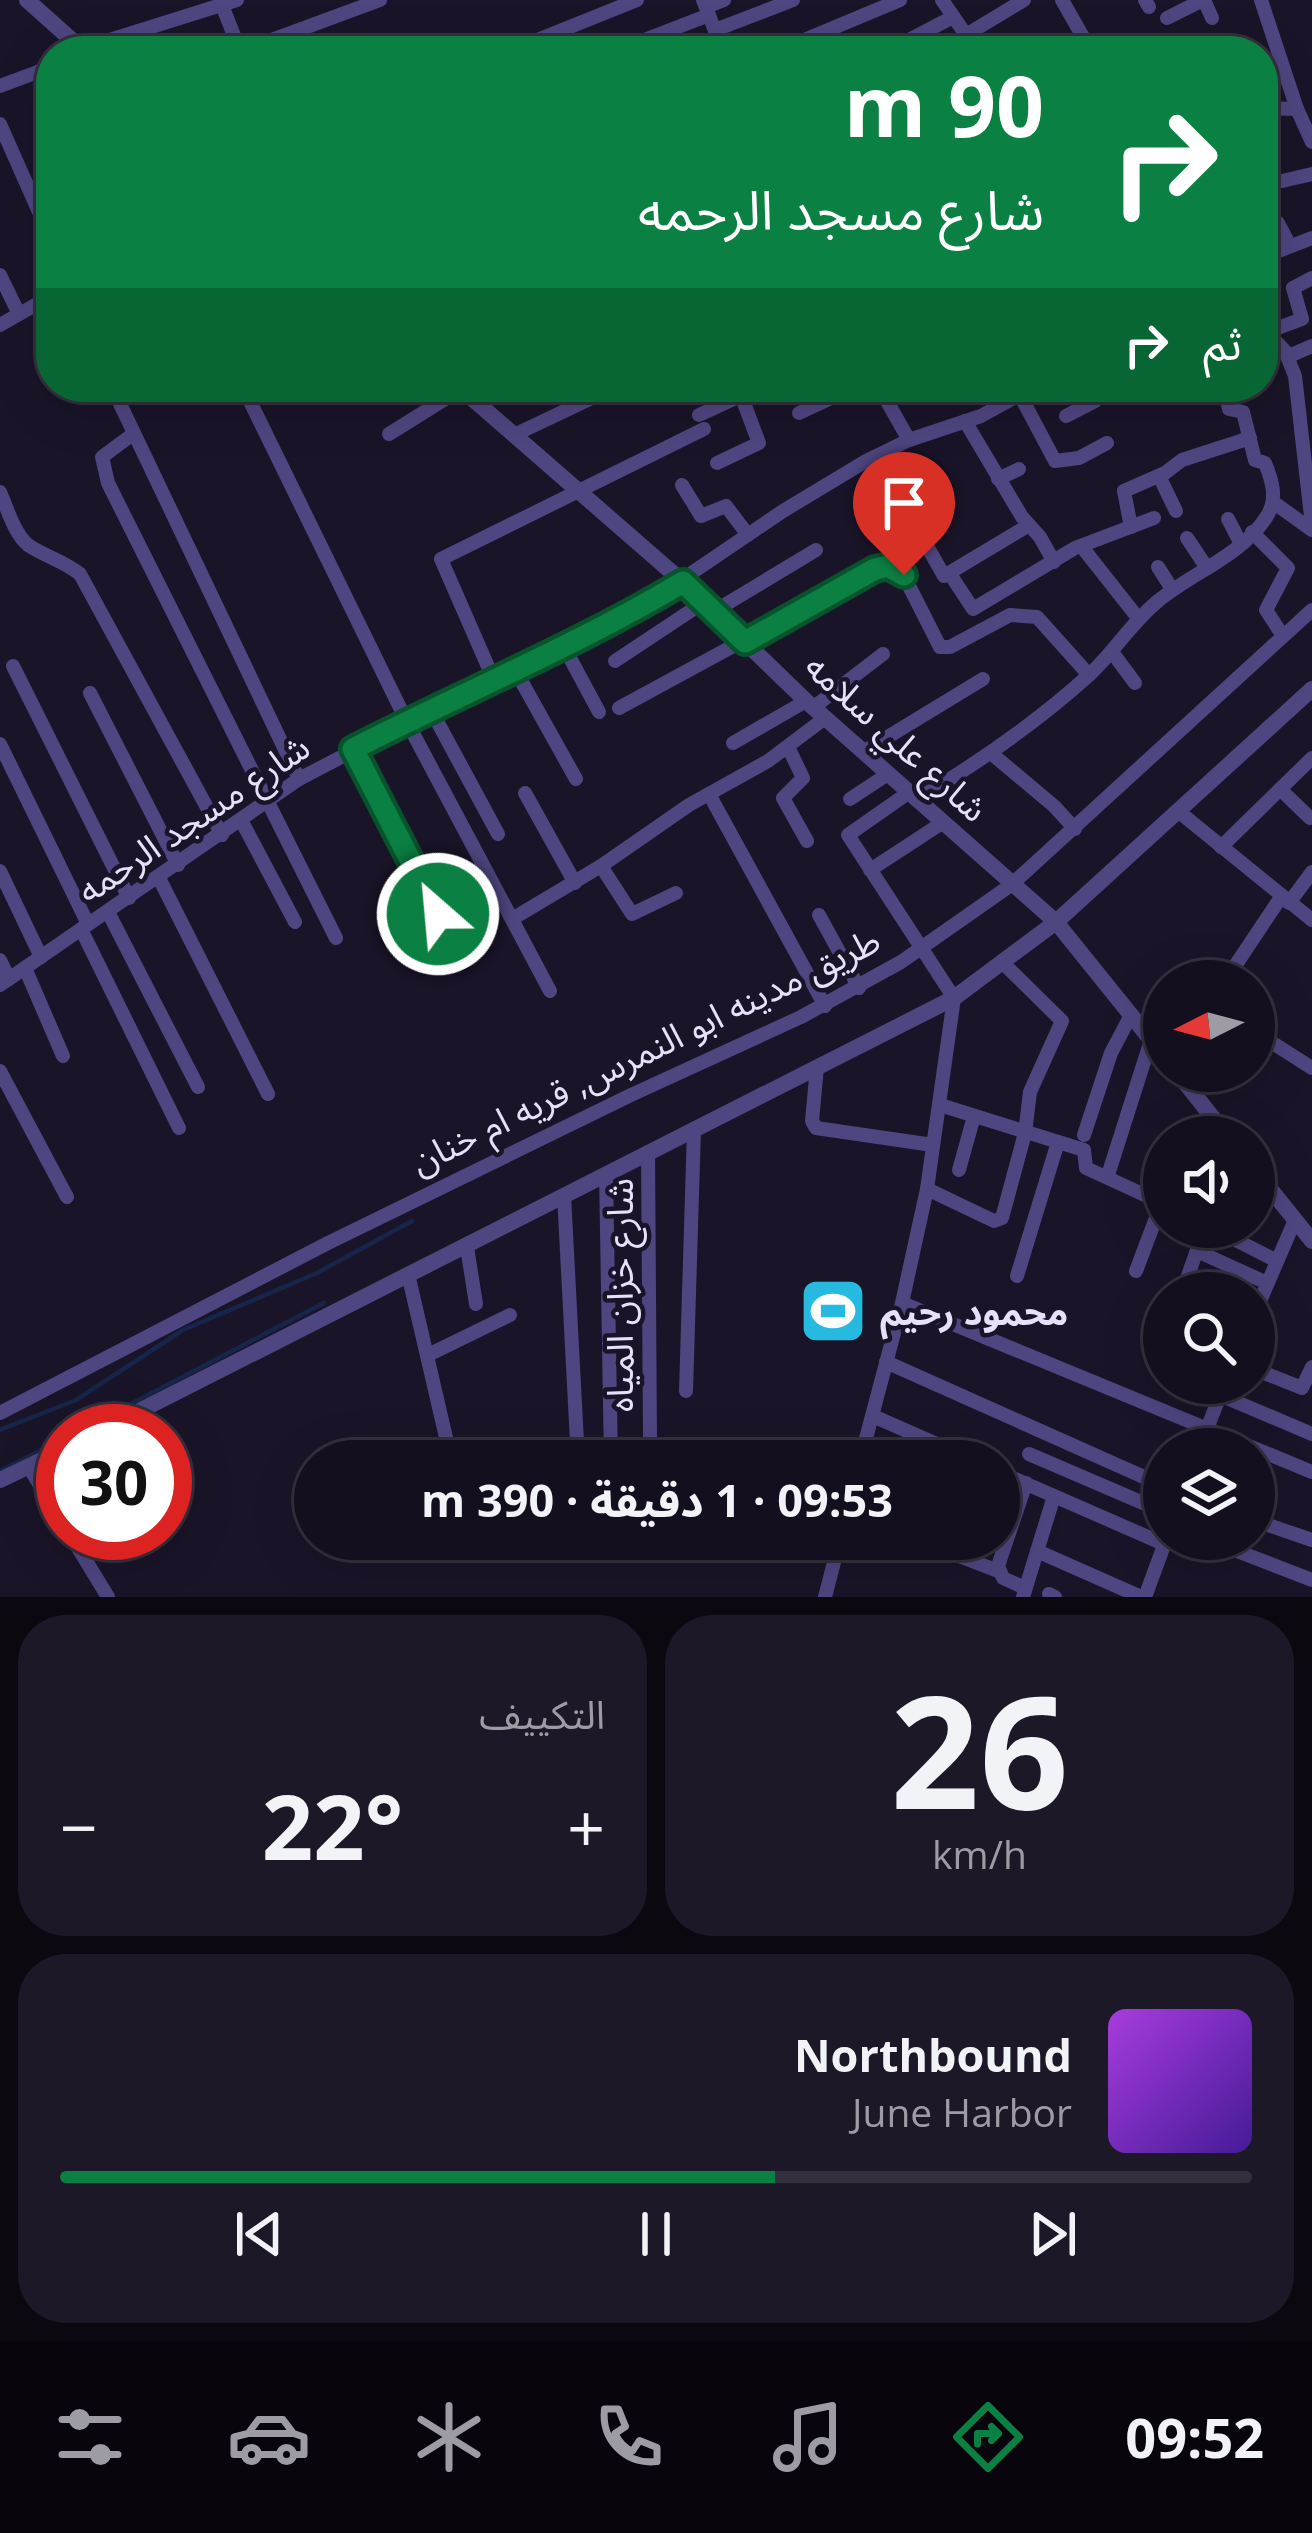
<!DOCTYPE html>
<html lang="ar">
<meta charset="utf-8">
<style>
body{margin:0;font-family:"Open Sans","Noto Sans Arabic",sans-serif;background:#1d1827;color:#f1f3f6;direction:rtl;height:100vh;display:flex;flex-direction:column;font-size:45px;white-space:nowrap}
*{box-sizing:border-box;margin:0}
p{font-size:39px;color:#9d9ca4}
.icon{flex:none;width:66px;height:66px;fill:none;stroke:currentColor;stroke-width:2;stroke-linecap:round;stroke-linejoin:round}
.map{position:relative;height:1597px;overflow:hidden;direction:ltr}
.panel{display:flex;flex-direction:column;gap:18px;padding:18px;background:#0b0810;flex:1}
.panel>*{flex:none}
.guide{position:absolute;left:36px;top:36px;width:1242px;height:366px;border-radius:48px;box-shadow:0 12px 48px #0002,0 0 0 3px #332f3c;direction:rtl;background:#0b8043;color:#fff;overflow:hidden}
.needle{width:78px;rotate:264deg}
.controls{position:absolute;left:1143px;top:960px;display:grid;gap:24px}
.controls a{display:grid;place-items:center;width:132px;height:132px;border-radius:50%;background:#140f1e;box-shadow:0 12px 48px #0002,0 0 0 3px #332f3c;font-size:60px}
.speed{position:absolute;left:36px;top:1404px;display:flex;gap:24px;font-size:60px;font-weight:700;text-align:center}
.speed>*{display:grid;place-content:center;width:156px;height:156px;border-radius:50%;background:#140f1e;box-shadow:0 12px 48px #0002,0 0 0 3px #332f3c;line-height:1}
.speed .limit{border:18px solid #d22;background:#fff;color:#111}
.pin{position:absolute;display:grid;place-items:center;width:102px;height:102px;color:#fff;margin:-123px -51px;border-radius:50% 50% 50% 0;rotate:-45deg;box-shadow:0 0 12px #0007}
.pin .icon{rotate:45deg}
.me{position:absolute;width:132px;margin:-66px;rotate:333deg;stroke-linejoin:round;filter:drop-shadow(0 0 9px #0008)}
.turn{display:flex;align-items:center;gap:42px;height:252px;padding:0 36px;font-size:54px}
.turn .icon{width:156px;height:156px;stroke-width:2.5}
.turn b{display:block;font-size:84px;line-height:102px}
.then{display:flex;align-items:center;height:114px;padding:0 36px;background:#0003;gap:24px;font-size:45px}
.big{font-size:90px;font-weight:700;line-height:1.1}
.panel .card{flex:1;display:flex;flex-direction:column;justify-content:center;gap:18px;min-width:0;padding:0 42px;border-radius:48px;background:#1d1827}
.panel .dial{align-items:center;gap:0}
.dial b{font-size:156px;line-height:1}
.song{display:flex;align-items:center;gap:36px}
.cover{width:144px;height:144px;border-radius:18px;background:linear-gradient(135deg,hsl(280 70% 55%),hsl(260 70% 35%))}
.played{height:12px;border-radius:6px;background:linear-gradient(90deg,#0b8043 60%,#332f3c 60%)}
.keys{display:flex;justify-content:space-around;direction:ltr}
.heat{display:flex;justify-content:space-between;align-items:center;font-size:66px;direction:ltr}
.panel .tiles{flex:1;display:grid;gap:18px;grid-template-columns:1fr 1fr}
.card:last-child{grid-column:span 2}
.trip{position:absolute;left:294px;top:1440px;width:726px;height:120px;border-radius:60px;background:#140f1e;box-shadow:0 12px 48px #0002,0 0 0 3px #332f3c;font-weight:700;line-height:120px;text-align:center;direction:rtl}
.menu{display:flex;height:192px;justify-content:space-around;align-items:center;background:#08060c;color:#9d9ca4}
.menu .icon{width:84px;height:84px}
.menu .on{color:#0b8043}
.menu b{font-size:54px;color:#f1f3f6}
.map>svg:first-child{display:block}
</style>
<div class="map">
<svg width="1312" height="1597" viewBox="0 0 1312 1597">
<rect width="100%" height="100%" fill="#1a1428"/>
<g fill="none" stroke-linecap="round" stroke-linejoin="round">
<g stroke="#17254a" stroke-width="4.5">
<polyline points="0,1430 76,1400 183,1330 317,1273 412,1221"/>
<polyline points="79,1431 324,1303"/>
<polyline points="0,1471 63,1439"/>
</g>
<g stroke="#4e4680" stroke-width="14">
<polyline points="703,0 723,51"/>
<polyline points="942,0 977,51"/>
<polyline points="1062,0 1091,51"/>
<polyline points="1145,0 1149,7"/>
<polyline points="1204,0 1212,18"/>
<polyline points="1261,0 1297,109 1312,142"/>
<polyline points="222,5 240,51"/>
<polyline points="706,7 724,0"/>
<polyline points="1167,18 1203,0"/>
<polyline points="715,30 793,0"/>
<polyline points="927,33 939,51"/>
<polyline points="966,35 1024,0"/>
<polyline points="81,49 237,0"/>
<polyline points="242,51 380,0"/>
<polyline points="510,51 637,0"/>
<polyline points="616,51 709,15"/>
<polyline points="778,51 900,0"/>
<polyline points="888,51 953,17"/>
<polyline points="1011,51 1030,41 1039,51"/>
<polyline points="39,71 51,97"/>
<polyline points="0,86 51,67"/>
<polyline points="1263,108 1297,109"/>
<polyline points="0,124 51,239"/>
<polyline points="1282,181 1312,174"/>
<polyline points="1278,223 1290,246"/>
<polyline points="1263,257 1312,238"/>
<polyline points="0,275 19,314"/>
<polyline points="0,325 51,296"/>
<polyline points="1263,328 1285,351 1295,376 1312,525"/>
<polyline points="1267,332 1302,319 1293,288 1312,278"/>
<polyline points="1289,356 1312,346"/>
<polyline points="112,387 299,779"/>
<polyline points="243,387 407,722 550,991"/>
<polyline points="879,387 909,440"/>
<polyline points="1020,395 1055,461 1079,458 1107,443"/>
<polyline points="799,413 855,387"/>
<polyline points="699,415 760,387"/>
<polyline points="1066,416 1095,401 1093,387"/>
<polyline points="965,421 1022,517 1040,537 1054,562"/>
<polyline points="133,434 102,457 108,483 336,938"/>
<polyline points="389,434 461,389"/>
<polyline points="514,435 615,387"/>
<polyline points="717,463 759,443 741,395"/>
<polyline points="1159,476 1176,511"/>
<polyline points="998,479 1019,469"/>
<polyline points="682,485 701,516 726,506 748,535"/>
<path d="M 0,492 C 7,508 14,533 28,545 C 44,556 64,561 80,574 L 222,835"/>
<polyline points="1273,502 1312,530"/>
<polyline points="1228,519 1241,544"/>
<polyline points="1131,527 1124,491 1165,473 1182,460 1250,438"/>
<polyline points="1252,532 1288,568 1266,610 1283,636"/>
<polyline points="1187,538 1207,568"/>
<polyline points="927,546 944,576 1029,525"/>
<polyline points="1082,547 1138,618"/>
<polyline points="1158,567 1172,589"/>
<polyline points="950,574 973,609 1075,548 1154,518"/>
<polyline points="713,612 816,550"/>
<polyline points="563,645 599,712"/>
<polyline points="1112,652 1135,683"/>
<polyline points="615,661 704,602"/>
<polyline points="13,666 129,898"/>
<polyline points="514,668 576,779"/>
<polyline points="493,678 441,559 704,429"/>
<polyline points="90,693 178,865"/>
<polyline points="814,707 883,654"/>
<polyline points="619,708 875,569 888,565 904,576 940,647 950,647 1010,615 1037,617 1089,675"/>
<polyline points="431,710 498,834"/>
<polyline points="733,743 806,701"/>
<polyline points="0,744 88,924"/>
<polyline points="788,747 803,778 783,798 807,841"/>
<polyline points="353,749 459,955"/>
<polyline points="863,752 983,679"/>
<polyline points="992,754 1054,806 1075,829"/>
<polyline points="1280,789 1310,818"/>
<polyline points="525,793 575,883"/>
<polyline points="709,794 825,1006"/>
<polyline points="850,799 888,774"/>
<path d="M 916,800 C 978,763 1035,724 1089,675 C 1114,652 1131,623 1158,601 C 1193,572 1243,555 1267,516 C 1278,499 1272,480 1265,463 L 1255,460 L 1243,412 L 1229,409 L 1224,387"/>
<polyline points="1178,811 1312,920"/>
<polyline points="241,820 295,922"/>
<polyline points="1221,847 1312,758"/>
<polyline points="601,866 632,914 676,893"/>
<polyline points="870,870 942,823"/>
<polyline points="0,871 41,957"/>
<polyline points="159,878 268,1094"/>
<polyline points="1289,903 1312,872"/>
<polyline points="108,912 198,1087"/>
<polyline points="819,915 859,988"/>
<polyline points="512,919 601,866 689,805 768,761 825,718"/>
<polyline points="81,929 179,1128"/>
<polyline points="0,960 9,979"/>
<polyline points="25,968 63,1056"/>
<polyline points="1225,981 1281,897"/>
<polyline points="0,985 299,779 493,678 640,608 783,511 866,461 909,440 981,416 1033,387"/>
<polyline points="1254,1031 1312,1068"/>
<polyline points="817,1067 812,1121 816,1128 933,1145"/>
<polyline points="0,1071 67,1197"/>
<polyline points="940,1105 1084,1150 1086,1168 1164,1204"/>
<polyline points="1084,1135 1111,1053 1131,1015"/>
<polyline points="648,1152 650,1437"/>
<polyline points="959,1170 974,1116"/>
<polyline points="606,1174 611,1461"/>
<polyline points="1108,1175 1151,1040"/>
<polyline points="927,1189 994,1221 1002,1218 1025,1133 1030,1092 1062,1021 1004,964"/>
<polyline points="564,1195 578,1461"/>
<polyline points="1210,1227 1277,1261"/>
<polyline points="467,1247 476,1304"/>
<polyline points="1197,1251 1267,1283"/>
<polyline points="1136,1271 1162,1202"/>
<polyline points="408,1274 451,1459"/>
<polyline points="1017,1276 1058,1142"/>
<polyline points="1182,1293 1205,1227"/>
<polyline points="902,1303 1312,1472"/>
<polyline points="1254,1315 1295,1220"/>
<polyline points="428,1355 510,1315"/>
<polyline points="886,1362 1164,1486"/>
<polyline points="1254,1369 1302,1388 1312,1367"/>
<polyline points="686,1391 694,1129"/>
<polyline points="1220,1395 1312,1434"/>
<polyline points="0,1413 328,1243 631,1095 801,1017 901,962 1011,885 1312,610"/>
<polyline points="873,1416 975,1461"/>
<polyline points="1199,1449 1225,1383"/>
<polyline points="1029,1454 1164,1512"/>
<polyline points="860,1461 902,1303 927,1189 954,998 848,835 908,793"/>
<polyline points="29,1467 63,1523"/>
<polyline points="999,1472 1164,1544"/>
<polyline points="1254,1477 1255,1475"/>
<polyline points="1265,1524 1312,1540"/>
<polyline points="69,1533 108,1597"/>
<polyline points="915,1539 998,1571"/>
<polyline points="1206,1539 1312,1580"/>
<polyline points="1037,1551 1141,1597"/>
<polyline points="1025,1588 1003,1578 998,1566 1026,1483"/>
<polyline points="1049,1594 1055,1597"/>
<polyline points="825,1597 840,1539"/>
<polyline points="1023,1597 1054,1496"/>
<polyline points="1145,1597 1166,1540"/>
</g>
<g stroke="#4e4680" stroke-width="16">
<polyline points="27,0 84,51"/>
<polyline points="459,387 683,582 806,701 1056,922 1164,1056"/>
<polyline points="1176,1071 1228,1137"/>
<polyline points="1254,1169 1312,1241"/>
<polyline points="100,1431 954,998 1056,922 1312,689"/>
<polyline points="0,1480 63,1450"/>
</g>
</g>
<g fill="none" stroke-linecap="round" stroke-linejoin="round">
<g stroke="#07532c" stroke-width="30">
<path id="route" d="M 438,914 L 353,749 C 462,693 578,645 683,582 L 745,642 L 875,569 L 888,566 L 904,575"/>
</g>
<use href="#route" stroke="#0b8043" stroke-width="21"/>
</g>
<defs>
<g id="stadium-square" transform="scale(3.45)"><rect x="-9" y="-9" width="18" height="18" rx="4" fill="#26bae0" stroke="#1a1428"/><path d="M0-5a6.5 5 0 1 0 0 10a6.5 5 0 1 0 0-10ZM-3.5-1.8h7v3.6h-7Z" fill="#fff"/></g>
</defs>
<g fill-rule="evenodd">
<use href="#stadium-square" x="833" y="1311"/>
</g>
<g text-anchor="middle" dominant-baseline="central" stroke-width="9" stroke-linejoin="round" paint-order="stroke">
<g font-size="36" fill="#e6e0fb" stroke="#1a1428">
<text transform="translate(897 737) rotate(42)">شارع علي سلامه</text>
<text transform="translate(193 818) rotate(-34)">شارع مسجد الرحمه</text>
<text transform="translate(645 1050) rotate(-26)">طريق مدينه ابو النمرس, قريه ام خنان</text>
<text transform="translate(619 1295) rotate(-90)">شارع خزان المياه</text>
</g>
<g font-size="36" font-weight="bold" fill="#e6e0fb" stroke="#1a1428" text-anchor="start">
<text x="880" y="1311">محمود رحيم</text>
</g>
</g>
</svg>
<div class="controls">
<a><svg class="needle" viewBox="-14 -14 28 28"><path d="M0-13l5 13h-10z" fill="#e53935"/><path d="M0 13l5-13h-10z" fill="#9d9ca4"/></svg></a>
<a><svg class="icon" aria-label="sound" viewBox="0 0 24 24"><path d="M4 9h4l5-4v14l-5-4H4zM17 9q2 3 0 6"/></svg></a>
<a><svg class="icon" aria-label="search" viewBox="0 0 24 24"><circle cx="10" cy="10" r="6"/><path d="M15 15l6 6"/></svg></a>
<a><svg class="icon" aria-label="layers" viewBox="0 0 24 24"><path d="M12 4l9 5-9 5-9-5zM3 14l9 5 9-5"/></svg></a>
</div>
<div class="speed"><div class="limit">30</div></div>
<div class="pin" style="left:904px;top:575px;background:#d93025"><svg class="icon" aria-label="arrive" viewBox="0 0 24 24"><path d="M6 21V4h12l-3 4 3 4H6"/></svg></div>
<svg class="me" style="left:438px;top:914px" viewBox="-20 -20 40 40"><circle r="17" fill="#0b8043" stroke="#fff" stroke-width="3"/><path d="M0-11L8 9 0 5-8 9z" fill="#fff"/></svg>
<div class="trip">09:53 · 1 دقيقة · 390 m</div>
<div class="guide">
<div class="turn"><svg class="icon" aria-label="right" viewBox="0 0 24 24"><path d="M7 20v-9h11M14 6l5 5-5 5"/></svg><div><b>90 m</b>شارع مسجد الرحمه</div></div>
<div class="then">ثم<svg class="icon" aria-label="right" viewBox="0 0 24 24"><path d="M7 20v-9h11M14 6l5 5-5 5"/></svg></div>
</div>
</div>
<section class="panel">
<div class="tiles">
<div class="card dial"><b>26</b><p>km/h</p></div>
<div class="card"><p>التكييف</p>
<div class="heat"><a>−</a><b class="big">22°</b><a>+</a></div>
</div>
<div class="card">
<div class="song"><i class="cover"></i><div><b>Northbound</b><p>June Harbor</p></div></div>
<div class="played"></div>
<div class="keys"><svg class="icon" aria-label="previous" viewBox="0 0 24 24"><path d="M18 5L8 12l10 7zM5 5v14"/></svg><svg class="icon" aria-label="pause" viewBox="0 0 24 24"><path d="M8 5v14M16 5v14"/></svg><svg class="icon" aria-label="next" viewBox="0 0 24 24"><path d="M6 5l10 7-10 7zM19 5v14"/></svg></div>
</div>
</div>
</section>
<nav class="menu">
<b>09:52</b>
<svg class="icon on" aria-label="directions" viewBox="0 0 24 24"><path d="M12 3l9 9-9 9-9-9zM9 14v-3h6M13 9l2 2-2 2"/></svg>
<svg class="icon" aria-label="music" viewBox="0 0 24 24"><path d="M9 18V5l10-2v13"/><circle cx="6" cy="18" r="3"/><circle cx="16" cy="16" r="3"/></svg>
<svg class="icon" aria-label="phone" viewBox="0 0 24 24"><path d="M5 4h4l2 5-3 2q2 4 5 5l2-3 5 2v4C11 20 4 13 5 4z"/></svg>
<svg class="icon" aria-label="climate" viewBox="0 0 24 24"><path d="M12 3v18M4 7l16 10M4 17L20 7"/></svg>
<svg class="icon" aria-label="car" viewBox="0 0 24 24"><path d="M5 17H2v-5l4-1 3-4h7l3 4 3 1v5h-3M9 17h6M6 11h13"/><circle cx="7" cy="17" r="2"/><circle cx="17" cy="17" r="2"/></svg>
<svg class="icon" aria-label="filters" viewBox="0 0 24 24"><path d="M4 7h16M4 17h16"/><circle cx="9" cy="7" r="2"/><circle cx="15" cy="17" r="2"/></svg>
</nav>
